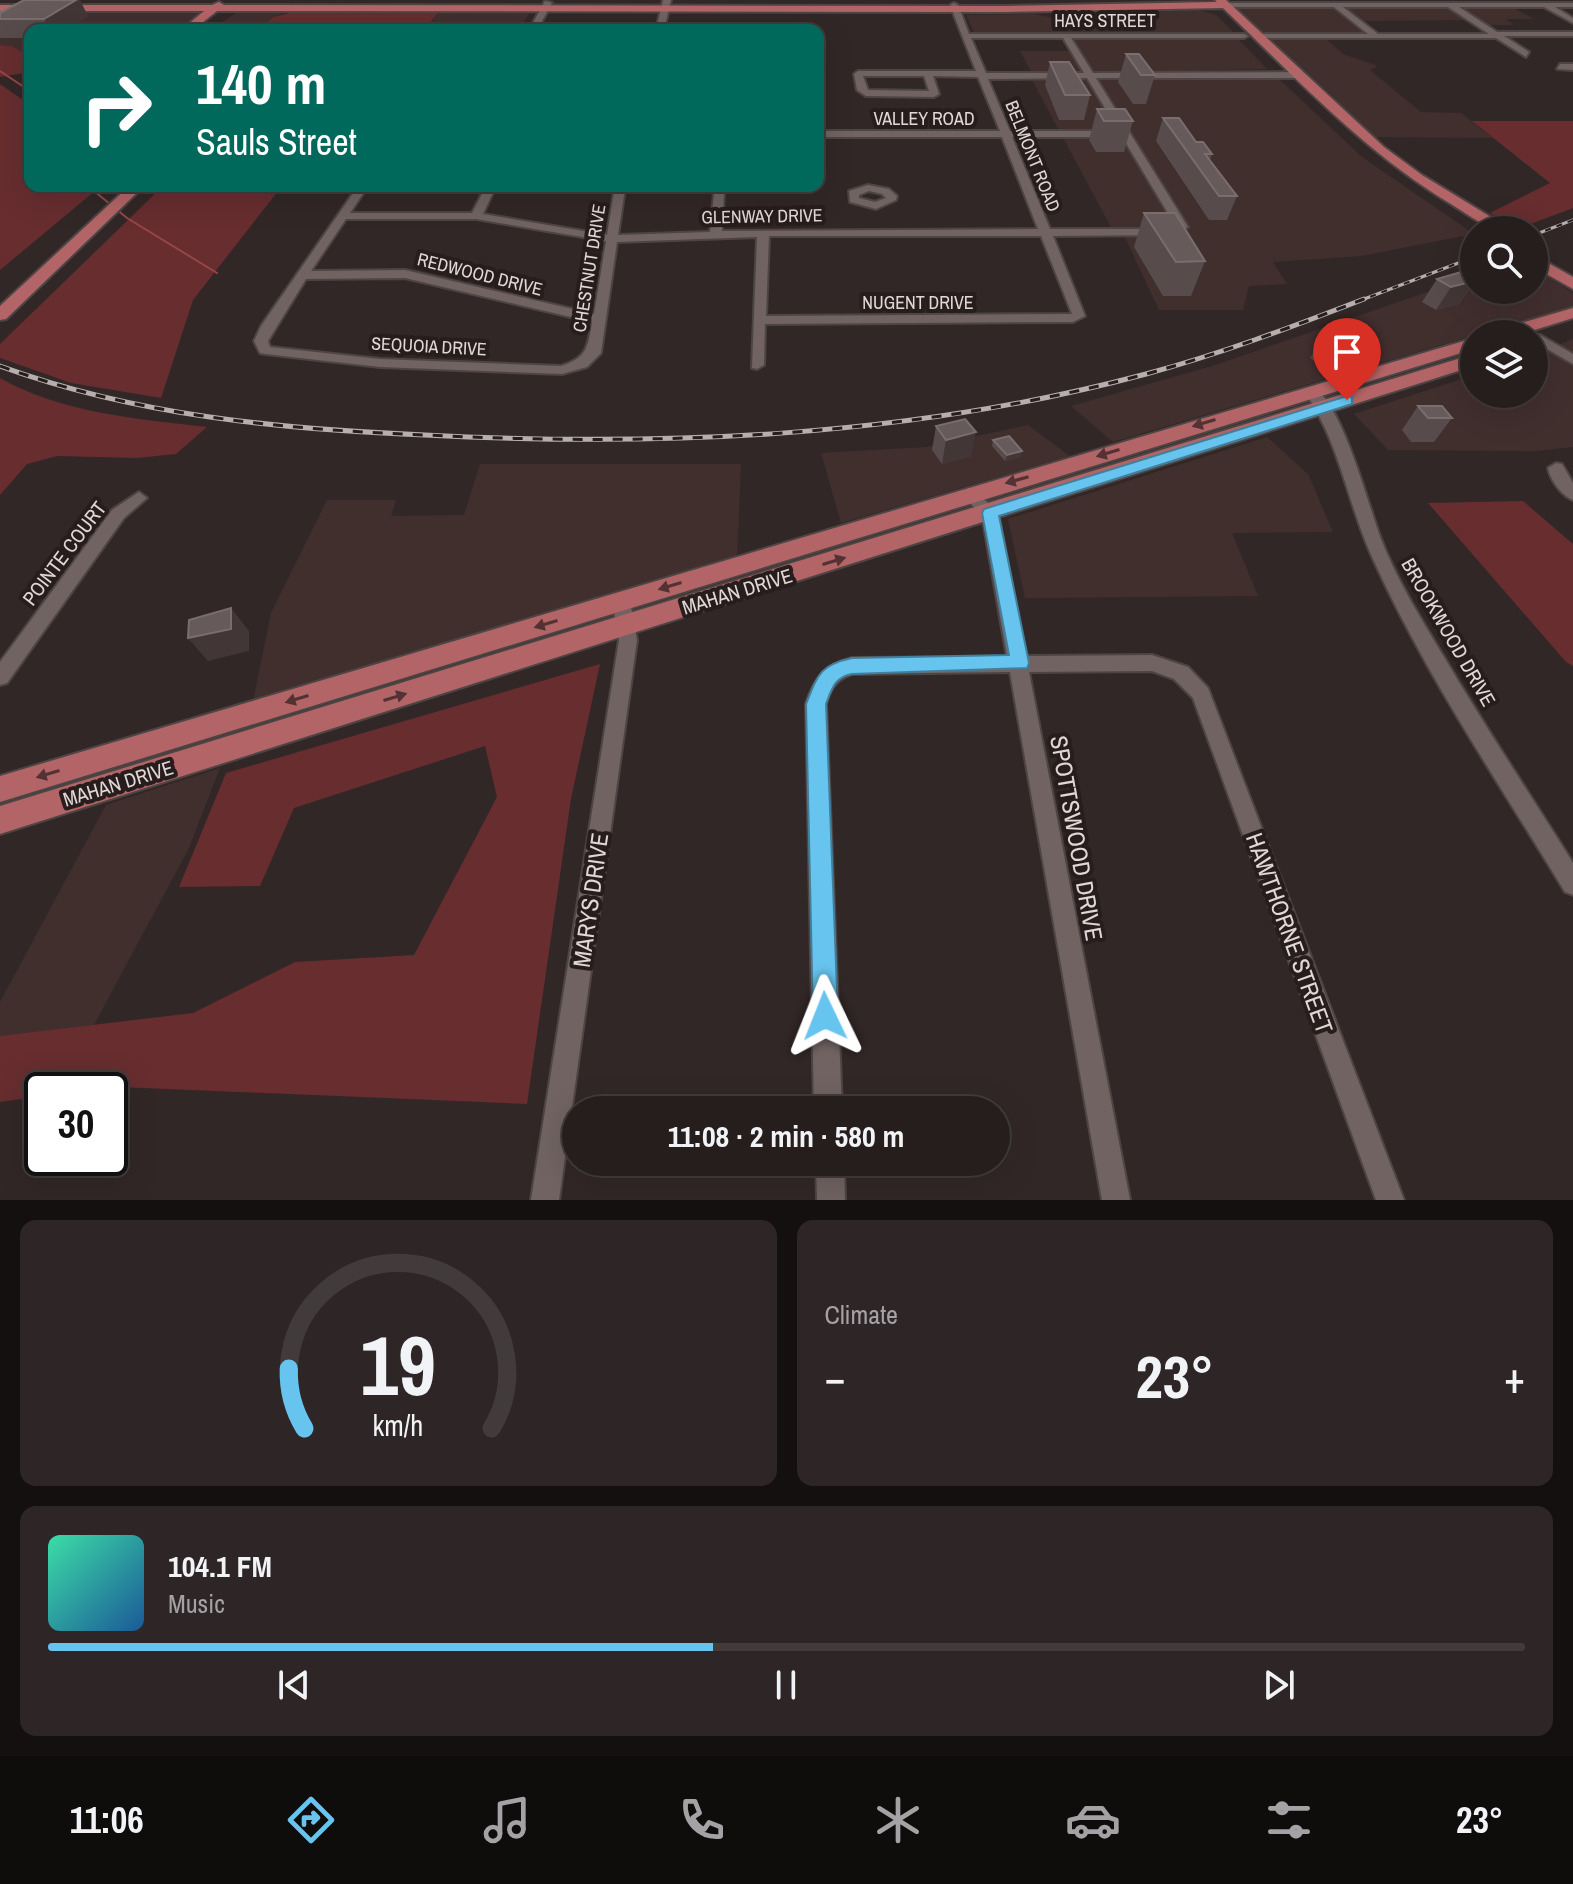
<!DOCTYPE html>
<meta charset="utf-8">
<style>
body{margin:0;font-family:"Archivo Narrow",sans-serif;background:#2e2626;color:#f1f3f6;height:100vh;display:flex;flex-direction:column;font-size:30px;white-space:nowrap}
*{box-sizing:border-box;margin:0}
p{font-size:26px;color:#a4a2a4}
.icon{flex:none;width:44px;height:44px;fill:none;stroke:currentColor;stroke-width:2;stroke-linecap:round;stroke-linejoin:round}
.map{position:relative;height:1200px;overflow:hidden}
.details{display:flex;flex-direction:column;gap:20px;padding:20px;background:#151010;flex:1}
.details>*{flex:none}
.hud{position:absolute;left:24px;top:24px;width:800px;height:168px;border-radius:16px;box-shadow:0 8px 32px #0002,0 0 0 2px #423b3b;background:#00695c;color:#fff;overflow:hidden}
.tools{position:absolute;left:1460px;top:216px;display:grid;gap:16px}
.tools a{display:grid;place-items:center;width:88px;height:88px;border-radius:50%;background:#261d1d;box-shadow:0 8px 32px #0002,0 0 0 2px #423b3b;font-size:40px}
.speed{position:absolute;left:24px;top:1072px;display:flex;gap:16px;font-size:40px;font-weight:700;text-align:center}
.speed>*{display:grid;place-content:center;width:104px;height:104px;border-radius:50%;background:#261d1d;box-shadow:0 8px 32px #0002,0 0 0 2px #423b3b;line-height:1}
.speed .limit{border:4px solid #111;border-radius:12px;background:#fff;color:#111}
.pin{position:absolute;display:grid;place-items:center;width:68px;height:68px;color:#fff;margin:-82px -34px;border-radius:50% 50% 50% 0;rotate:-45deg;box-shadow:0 0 8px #0007}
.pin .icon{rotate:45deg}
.me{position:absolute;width:88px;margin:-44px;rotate:358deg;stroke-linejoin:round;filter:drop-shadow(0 0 6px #0008)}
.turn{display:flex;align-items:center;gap:28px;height:168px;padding:0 40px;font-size:36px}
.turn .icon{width:104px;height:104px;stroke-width:2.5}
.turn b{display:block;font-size:56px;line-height:68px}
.big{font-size:60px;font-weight:700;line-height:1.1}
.details .widget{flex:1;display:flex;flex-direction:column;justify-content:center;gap:12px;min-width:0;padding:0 28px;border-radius:16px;background:#2e2626}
.details .dial{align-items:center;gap:0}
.dial svg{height:208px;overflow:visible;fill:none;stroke:#423b3b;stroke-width:7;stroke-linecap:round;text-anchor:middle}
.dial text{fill:#f1f3f6;stroke:none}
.song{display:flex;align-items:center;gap:24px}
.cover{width:96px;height:96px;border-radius:12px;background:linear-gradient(135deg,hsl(160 70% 55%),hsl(210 70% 35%))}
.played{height:8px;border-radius:4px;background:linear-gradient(90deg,#67c4ef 45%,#423b3b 45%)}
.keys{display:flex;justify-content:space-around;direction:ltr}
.heat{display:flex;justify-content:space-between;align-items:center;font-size:44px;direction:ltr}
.details .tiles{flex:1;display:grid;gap:20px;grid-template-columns:1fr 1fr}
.widget:last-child{grid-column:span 2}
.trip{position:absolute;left:562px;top:1096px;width:448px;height:80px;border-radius:40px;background:#261d1d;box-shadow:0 8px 32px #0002,0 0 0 2px #423b3b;font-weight:700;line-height:80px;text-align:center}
.tab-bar{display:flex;height:128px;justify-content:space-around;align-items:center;background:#0f0c0c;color:#a4a2a4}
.tab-bar .icon{width:56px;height:56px}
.tab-bar .active{color:#67c4ef}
.tab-bar b{font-size:36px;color:#f1f3f6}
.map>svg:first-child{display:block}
</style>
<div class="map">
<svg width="1573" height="1200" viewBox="0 0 1573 1200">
<rect width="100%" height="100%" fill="#322727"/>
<g fill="#412f2e">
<polygon points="1239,7 1334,7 1369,34 1264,34 1236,8"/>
<polygon points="1343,7 1449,7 1470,20 1360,21"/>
<polygon points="1457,7 1512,7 1534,19 1506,19 1514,25 1485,25"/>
<polygon points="296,9 273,17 258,30 210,30 239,11"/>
<polygon points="442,9 532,9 519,30 425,30"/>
<polygon points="26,10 202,10 203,12 178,30 30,30 30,57 25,57 12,46 0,45 0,25"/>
<polygon points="1113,10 1199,10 1216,15 1235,34 975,35 966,15 1034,14 1063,20 1113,19 1116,14"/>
<polygon points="1268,38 1325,38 1343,54 1378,66 1370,70 1421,112 1461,113 1493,138 1372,137 1332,95"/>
<polygon points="1073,39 1238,39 1267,69 1095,73"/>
<polygon points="1020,51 1071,51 1085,73 1032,73"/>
<polygon points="1031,78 1279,79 1362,157 1474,234 1361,256 1273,262 1287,284 1249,286 1243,310 1159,310 1121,229 1112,229"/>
<polygon points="1534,268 1573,293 1573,306 1113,442 1071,406 1212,366 1474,276 1474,290 1534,290"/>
<polygon points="1573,339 1573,447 1536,451 1388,450 1354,414 1474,375 1474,394 1534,394 1534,355"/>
<polygon points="1028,425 1070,456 841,523 821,453 926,447"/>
<polygon points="1267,437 1308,474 1333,532 1232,533 1258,596 1025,598 1008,519"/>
<polygon points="480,464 741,464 737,556 253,701 271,613 327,500 396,500 391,516 464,515"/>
<polygon points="220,768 188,850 75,1060 0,1058 0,1002 106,805"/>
</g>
<g fill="#672d2f">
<polygon points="293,12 439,12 424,30 258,30 273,17"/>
<polygon points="0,45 12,46 30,57 30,72 0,77"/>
<polygon points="0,84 30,105 30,186 101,186 0,270"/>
<polygon points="1472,121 1573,121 1573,208 1517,229 1490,213 1550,183"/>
<polygon points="163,186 282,186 193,300 161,398 71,383 0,358 0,344"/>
<path d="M 0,378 C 61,413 139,419 207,427 L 176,454 L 137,458 L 57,456 L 27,464 L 0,495 Z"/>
<polygon points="1523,501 1573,544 1573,666 1566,662 1428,503"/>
<polygon points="600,664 571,799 527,1104 120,1087 42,1090 42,1096 0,1102 0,1036 193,1013 295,962 414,955 497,797 485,746 294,808 260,886 179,887 226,773"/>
</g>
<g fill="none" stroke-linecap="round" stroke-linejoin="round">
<g stroke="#974648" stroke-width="2">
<polyline points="0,71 30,91"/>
<polyline points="88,186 127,218 217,273"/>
</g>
<g stroke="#4d4444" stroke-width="4">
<g id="minor">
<polygon points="663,0 671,0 664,30 656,30"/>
<polygon points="545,1 552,3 537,30 529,30"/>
<path d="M 954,3 L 958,5 L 969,34 L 1244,34 L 1248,36 L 1244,38 L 1071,38 L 1093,73 L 1298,72 L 1302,75 L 1298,78 L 1096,78 L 1188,227 L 1168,235 L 1053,236 L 1085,316 L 1073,322 L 765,324 L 764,365 L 757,369 L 752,368 L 757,237 L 617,242 L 601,353 L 587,367 L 562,374 L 380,367 L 265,354 L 260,353 L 254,341 L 261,326 L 358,186 L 368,186 L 350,213 L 472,213 L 486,186 L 496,186 L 483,214 L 607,235 L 615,186 L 717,186 L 724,193 L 722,231 L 1038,229 L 1002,137 L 818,137 L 818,131 L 1000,131 L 978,77 L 933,76 L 939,94 L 934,97 L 866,96 L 857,90 L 854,74 L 858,71 L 976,71 L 950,5 ZM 971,38 L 1063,38 L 1084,73 L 986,73 ZM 863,76 L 924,76 L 929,91 L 868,90 ZM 1087,78 L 1175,225 L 1167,229 L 1050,229 L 1012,137 L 1115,137 L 1120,134 L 1115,131 L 1010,131 L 988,79 ZM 625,189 L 710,191 L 714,194 L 710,232 L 618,235 ZM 346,219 L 476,219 L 606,241 L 594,314 L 405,270 L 311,271 ZM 769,236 L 1041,236 L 1072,314 L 766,316 ZM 405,278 L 592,322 C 588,347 587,358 561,366 L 380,359 L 270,347 L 268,341 L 306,279 Z"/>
<path d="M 1225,3 L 1573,3 L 1573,7 L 1555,7 L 1573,18 L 1573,23 L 1544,7 L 1459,7 L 1497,32 L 1573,32 L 1573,36 L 1504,36 L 1529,52 L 1526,57 L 1496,38 L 1257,38 L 1254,34 L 1368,34 L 1334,7 L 1222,7 ZM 1343,7 L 1448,7 L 1489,34 L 1378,34 Z"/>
<polygon points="1560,64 1573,64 1573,70 1557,69"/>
<path d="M 868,185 L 889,189 L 897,196 L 896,200 L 876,209 L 850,202 L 849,191 ZM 869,191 L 882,194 L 886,198 L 875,202 L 859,198 L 859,195 Z"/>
<polygon points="1540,335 1573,354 1573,364 1535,342 1535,336"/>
<path d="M 1311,387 C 1341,397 1369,508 1381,539 C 1397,580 1421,619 1444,657 C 1485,727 1530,794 1573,863 L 1573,895 L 1565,892 C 1499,783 1426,676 1373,559 C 1347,503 1340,442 1304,391 Z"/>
<path d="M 1556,463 L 1562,464 L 1573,483 L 1573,500 C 1562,496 1550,480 1548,468 Z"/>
<path d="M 969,488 L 975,490 L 998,513 L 1026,656 L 1152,655 L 1188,667 L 1208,688 L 1404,1200 L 1376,1200 L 1193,698 L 1174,679 L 1152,671 L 1029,672 L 1130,1200 L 1102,1200 L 1010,672 L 852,674 C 836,679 830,689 826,704 L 842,1110 L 814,1110 L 806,704 C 814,678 825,665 852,658 L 1007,657 L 982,515 L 961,494 Z"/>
<polygon points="139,492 147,498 124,518 7,683 0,685 0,662 112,510"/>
<polygon points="621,594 627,596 630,601 637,640 559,1200 531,1200 619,640 612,601 615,596"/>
<polygon points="816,1162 844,1162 845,1200 817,1200"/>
</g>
</g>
<g stroke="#4d4444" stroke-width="4">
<g id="major">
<path d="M 1215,0 L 1226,0 L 1384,147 L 1422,175 L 1512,230 C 1486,230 1472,217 1451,204 C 1364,152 1296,78 1223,8 L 1004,12 L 217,11 L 193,30 L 181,30 L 204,11 L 0,11 L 0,5 L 212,5 L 219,2 L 224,5 L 1004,6 L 1217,2 Z"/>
<polygon points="129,186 144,186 6,319 0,320 0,306"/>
<polygon points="1534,255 1573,277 1573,289 1534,267"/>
<polygon points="1573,308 1573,318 1522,334 1494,334 1497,330"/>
<polygon points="1474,338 1474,349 0,802 0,776"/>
<polygon points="1474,354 1474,366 0,834 0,806"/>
</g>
</g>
<use href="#minor" fill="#706362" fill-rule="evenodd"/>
<use href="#major" fill="#b36466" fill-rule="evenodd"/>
<g stroke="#b7afae" stroke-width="3">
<g id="rail-far1">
<polyline points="1534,235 1573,220"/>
<polyline points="1359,301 1474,257"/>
</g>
</g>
<g stroke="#b7afae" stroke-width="5">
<path id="rail" d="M 0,366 C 138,416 280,429 425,435 C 667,447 911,437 1146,374 C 1220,354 1292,327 1364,299"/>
</g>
<use href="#rail-far1" stroke="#281d1d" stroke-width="2" stroke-dasharray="6" stroke-linecap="butt"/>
<use href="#rail" stroke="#281d1d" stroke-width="3" stroke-dasharray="10" stroke-linecap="butt"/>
</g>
<g fill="#574b4b">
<polygon points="0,13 88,16 66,30 30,30 30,38 0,38"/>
<polygon points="1126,54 1155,75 1146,104 1133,104 1118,82"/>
<polygon points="1050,62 1090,95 1084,120 1059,120 1045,85"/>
<polygon points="1097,109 1133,121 1124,152 1096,152 1089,140"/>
<polygon points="1163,118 1212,154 1210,160 1237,196 1227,220 1209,220 1156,141"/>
<polygon points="1144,213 1205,261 1191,296 1163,296 1134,247"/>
<polygon points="1437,279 1474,280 1474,282 1459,304 1436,310 1422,302"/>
<polygon points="1323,335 1357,344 1343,368 1329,372 1310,358"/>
<polygon points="1418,406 1452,418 1434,442 1411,442 1402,430"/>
<polygon points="936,426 971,456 942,464 932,450"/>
<polygon points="993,440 1021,457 1005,461 992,446"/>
</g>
<g fill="#423636">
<polygon points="76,0 80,0 88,16 66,30 50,30 44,19"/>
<polygon points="1474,281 1459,304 1436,310 1451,287"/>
<polygon points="1357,344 1343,368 1329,372 1342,348"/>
<polygon points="976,432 971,456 942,464 946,440"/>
<polygon points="1022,451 1021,457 1005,461 1007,455"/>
<polygon points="231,608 249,631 249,651 208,661 188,638"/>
</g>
<g fill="#665a5a" stroke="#796e6d" stroke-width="2">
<polygon points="24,0 76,0 44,19 0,19 0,13"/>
<polygon points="1126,54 1139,54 1155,75 1141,75"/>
<polygon points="1050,62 1069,62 1090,95 1065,95"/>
<polygon points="1097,109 1125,109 1133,121 1104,121"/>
<polygon points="1163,118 1179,118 1196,142 1203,142 1212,154 1205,154 1237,196 1219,196"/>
<polygon points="1144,213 1175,213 1205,261 1176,262"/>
<polygon points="1461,272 1474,281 1451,287 1437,279"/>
<polygon points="1338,331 1357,344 1342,348 1323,335"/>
<polygon points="1418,406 1442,406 1452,418 1428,418"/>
<polygon points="965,419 976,432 946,440 936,426"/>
<polygon points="1009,436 1022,451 1007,455 993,440"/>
<polygon points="231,608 231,629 188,638 189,620"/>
</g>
<defs><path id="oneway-solid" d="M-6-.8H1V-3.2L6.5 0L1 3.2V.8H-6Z" transform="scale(2)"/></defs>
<g fill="#523233">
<use href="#oneway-solid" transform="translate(1204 423) rotate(163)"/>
<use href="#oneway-solid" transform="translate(1108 453) rotate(163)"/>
<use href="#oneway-solid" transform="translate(1017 480) rotate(164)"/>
<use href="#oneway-solid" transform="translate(834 561) rotate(-17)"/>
<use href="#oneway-solid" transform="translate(670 586) rotate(163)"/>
<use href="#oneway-solid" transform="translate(546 624) rotate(163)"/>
<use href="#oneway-solid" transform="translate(395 697) rotate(-17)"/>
<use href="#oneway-solid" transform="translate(297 699) rotate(163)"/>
<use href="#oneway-solid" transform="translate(48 774) rotate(163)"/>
</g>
<path fill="#67c4ef" stroke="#437f9b" stroke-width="2" d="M 1347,396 L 1352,397 L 1352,404 L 999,516 L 1029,663 L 1027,668 L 852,674 C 835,677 832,688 826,704 L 838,1016 L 834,1025 L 825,1029 L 816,1025 L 813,1016 L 806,704 C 818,674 820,665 852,658 L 1009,655 L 982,513 L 984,509 Z"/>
<g text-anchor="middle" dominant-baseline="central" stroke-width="8" stroke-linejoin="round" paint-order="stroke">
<g font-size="18" fill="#e0d8d7" stroke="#281d1d">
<text x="1105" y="20">HAYS STREET</text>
<text x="924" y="118">VALLEY ROAD</text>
<text transform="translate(1033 156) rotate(68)">BELMONT ROAD</text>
<text transform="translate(762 216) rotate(-1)">GLENWAY DRIVE</text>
<text transform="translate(589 268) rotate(-81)">CHESTNUT DRIVE</text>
<text transform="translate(480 274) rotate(14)">REDWOOD DRIVE</text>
<text x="918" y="302">NUGENT DRIVE</text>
<text transform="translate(429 346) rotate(3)">SEQUOIA DRIVE</text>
</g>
<g font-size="20" fill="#e0d8d7" stroke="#281d1d">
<text transform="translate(64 553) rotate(-53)">POINTE COURT</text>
<text transform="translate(737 591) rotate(-17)">MAHAN DRIVE</text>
<text transform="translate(1449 632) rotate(60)">BROOKWOOD DRIVE</text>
<text transform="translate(118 783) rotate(-17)">MAHAN DRIVE</text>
</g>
<g font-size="24" fill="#e0d8d7" stroke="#281d1d">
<text transform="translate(1077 838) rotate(80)">SPOTTSWOOD DRIVE</text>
<text transform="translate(590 900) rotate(-82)">MARYS DRIVE</text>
<text transform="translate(1290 933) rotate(70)">HAWTHORNE STREET</text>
</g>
</g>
</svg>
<div class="tools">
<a><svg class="icon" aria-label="search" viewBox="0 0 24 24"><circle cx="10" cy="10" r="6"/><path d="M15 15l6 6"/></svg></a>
<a><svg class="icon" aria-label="layers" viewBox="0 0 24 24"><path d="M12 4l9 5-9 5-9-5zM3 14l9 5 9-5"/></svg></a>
</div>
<div class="speed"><div class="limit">30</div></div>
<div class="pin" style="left:1347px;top:400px;background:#d93025"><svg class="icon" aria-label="arrive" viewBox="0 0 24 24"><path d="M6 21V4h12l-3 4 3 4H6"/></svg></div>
<svg class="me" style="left:825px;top:1016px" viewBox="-20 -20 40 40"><path d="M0-17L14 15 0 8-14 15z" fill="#67c4ef" stroke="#fff" stroke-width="4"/></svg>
<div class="trip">11:08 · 2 min · 580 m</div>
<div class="hud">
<div class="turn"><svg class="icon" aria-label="right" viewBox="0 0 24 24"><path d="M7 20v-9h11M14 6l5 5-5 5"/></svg><div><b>140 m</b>Sauls Street</div></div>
</div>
</div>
<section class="details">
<div class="tiles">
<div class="widget dial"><svg viewBox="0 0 100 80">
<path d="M14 69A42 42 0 1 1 86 69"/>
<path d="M14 69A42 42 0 0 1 8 46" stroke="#67c4ef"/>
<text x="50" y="56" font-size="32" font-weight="700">19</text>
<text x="50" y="72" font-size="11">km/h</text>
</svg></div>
<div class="widget"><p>Climate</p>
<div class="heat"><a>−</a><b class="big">23°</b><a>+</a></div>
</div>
<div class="widget">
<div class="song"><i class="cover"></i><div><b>104.1 FM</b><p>Music</p></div></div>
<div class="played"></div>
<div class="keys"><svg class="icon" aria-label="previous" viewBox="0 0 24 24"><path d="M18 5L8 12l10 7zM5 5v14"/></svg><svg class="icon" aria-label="pause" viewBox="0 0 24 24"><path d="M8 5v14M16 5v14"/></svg><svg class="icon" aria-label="next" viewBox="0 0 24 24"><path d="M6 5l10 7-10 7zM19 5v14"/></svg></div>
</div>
</div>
</section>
<nav class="tab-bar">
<b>11:06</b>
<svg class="icon active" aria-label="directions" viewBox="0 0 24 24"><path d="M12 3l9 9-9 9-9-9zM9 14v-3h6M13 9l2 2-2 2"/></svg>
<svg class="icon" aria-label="music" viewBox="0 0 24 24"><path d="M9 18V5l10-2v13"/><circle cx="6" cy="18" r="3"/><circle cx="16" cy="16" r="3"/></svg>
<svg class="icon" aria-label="phone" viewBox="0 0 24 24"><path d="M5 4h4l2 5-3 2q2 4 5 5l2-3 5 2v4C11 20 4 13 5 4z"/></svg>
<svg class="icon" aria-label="climate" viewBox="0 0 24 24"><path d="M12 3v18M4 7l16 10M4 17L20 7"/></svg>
<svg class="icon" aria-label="car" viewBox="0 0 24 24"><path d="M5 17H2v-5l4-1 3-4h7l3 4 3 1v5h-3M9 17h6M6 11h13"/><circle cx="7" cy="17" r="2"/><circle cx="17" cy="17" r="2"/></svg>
<svg class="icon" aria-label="filters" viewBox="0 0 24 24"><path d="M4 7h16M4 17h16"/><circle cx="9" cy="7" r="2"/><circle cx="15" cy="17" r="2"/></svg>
<b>23°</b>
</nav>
